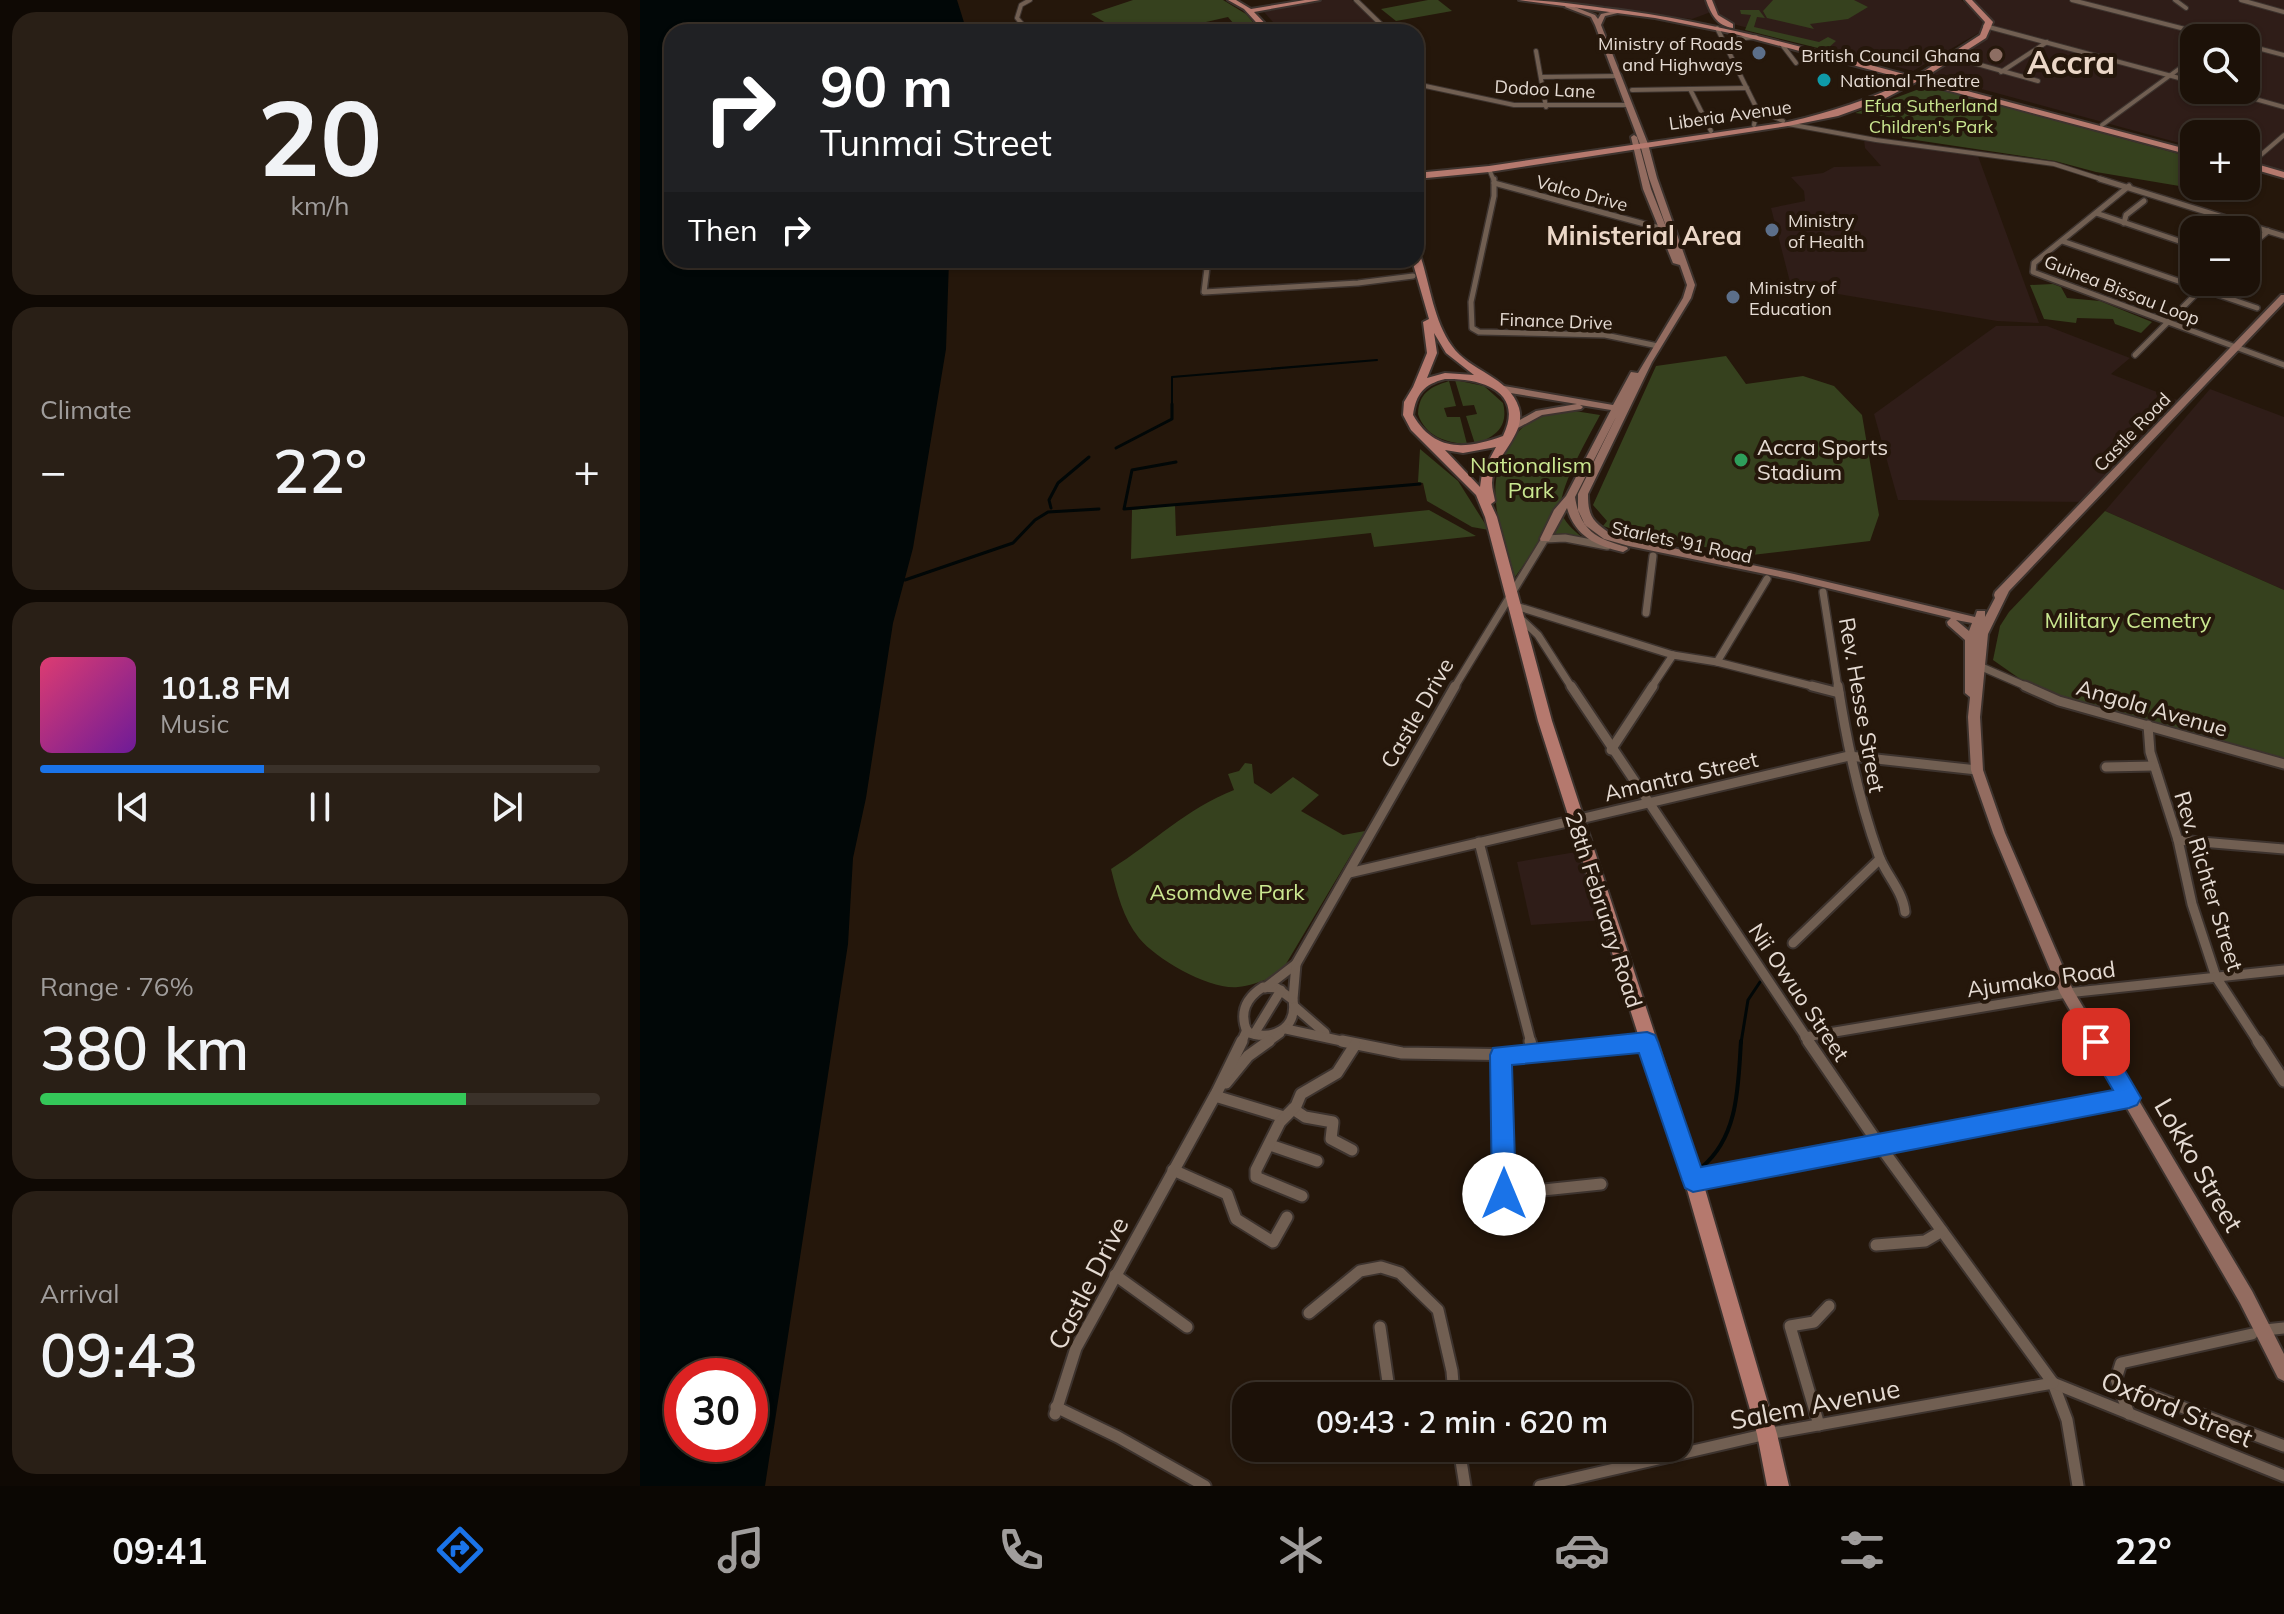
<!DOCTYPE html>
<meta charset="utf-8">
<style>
body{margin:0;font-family:Mulish,sans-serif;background:#291f16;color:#f1f3f6;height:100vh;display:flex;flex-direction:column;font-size:30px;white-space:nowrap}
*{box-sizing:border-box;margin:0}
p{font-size:26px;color:#a09d9c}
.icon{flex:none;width:44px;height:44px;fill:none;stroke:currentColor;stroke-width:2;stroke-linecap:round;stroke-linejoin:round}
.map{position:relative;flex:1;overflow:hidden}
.side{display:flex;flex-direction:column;gap:12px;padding:12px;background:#0f0904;width:640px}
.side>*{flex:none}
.guide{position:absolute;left:24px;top:24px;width:760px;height:244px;border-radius:24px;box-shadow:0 2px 6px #0004,0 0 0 2px #3a3129;background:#202124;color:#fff;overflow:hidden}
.buttons{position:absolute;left:1540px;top:24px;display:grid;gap:16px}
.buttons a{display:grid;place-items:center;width:80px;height:80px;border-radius:16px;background:#1c1108;box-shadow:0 2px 6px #0004,0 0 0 2px #3a3129;font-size:40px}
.speed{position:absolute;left:24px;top:1358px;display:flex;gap:16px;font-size:40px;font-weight:700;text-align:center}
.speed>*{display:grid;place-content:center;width:104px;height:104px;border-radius:50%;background:#1c1108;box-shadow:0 2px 6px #0004,0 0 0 2px #3a3129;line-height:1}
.speed .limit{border:12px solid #d22;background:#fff;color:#111}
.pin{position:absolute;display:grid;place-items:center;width:68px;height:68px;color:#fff;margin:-34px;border-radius:16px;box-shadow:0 4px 12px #0006}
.me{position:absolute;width:88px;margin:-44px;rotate:0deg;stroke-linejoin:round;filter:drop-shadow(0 0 6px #0008)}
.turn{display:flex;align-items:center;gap:28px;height:168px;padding:0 24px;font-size:36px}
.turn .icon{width:104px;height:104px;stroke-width:2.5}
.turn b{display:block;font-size:56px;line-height:68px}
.then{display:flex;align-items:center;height:76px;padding:0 24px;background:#0003;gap:16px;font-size:30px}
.big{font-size:60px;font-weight:600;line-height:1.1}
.side .tile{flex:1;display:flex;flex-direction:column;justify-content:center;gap:12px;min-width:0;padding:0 28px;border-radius:24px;background:#291f16}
.side .dial{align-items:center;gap:0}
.dial b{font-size:104px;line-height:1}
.song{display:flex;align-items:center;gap:24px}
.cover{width:96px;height:96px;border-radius:12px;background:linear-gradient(135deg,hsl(340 70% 55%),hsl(280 70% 35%))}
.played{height:8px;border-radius:4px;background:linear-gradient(90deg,#1a73e8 40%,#3a3129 40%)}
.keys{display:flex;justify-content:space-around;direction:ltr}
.heat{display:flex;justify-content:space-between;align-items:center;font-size:44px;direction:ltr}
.charge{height:12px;border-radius:6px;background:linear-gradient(90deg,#34c759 76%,#3a3129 0)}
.trip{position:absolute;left:592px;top:1382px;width:460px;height:80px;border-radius:24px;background:#1c1108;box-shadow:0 2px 6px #0004,0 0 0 2px #3a3129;font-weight:600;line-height:80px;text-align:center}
.dock{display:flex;height:128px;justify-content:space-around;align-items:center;background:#0b0703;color:#a09d9c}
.dock .icon{width:56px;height:56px}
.dock .on{color:#1a73e8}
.dock b{font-size:36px;color:#f1f3f6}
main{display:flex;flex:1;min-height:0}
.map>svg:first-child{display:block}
</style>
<main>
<section class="side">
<div class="tile dial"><b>20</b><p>km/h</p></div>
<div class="tile"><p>Climate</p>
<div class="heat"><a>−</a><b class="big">22°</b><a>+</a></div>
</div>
<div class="tile">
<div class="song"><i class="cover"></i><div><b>101.8 FM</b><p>Music</p></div></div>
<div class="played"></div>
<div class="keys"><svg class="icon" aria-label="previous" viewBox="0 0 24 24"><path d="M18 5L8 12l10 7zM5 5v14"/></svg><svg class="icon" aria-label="pause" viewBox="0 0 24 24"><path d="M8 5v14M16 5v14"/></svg><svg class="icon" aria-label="next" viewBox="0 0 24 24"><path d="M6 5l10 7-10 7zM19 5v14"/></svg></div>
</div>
<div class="tile"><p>Range · 76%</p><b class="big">380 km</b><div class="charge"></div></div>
<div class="tile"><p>Arrival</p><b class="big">09:43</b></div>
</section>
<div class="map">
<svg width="1644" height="1486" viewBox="0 0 1644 1486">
<rect width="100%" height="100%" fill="#25170b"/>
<g fill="#2f1d18" fill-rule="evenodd">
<polygon points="683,0 712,0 746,32 642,32 624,12"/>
<polygon points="892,0 1066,0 1071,12 1052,19"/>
<polygon points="1073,0 1321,0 1338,14 1344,24 1340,32 1273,71 1093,24 1077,12"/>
<path d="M 1331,0 L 1644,0 L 1644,172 L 1606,161 L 1606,134 L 1554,134 L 1554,147 L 1290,75 L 1345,38 L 1352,29 L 1353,23 L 1345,11 ZM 1554,38 L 1606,38 L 1606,90 L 1554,90 Z"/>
<polygon points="1224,140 1338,156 1399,323 1357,321 1151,286 1131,208 1165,201 1164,191 1151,177 1183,173 1194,167 1241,166 1225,148"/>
<polygon points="1356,326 1407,326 1490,358 1471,374 1540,401 1449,502 1258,500 1234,414"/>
<polygon points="1570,389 1644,417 1644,590 1465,511"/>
<polygon points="942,851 963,920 891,925 877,862"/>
</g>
<g fill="#36411e">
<polygon points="493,0 583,0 606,14 618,28 600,31 588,17 522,32 481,32 451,14"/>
<polygon points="788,0 798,0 812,11 756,21 741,9"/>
<polygon points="1133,0 1214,0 1228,7 1208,19 1170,24 1174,29 1127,18 1123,11"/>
<polygon points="1100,10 1119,10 1125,18 1117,17 1114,27 1179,42 1188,37 1196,41 1186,50 1105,30 1111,15 1101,14"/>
<polygon points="1287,86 1554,158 1554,186 1587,186 1581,193 1456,172 1415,161 1262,138 1264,119 1215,113"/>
<polygon points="1413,284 1421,287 1427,298 1460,301 1512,322 1501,333 1475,324 1473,319 1437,318 1436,323 1404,319 1390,285"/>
<polygon points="1086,356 1106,384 1163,376 1194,386 1222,415 1239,515 1230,541 1112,555 988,534 963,526 967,521 953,505 1016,366"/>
<path d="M 815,380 L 844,386 L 863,403 C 869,427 855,437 835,444 L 826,416 L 837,414 L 834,405 L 823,406 Z"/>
<path d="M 809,381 L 816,406 L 804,408 L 807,417 L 820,417 L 827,444 C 806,443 785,436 778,414 C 779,393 790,387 809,381 Z"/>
<path d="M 922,409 L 960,415 C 950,435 913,496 922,515 C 927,525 936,532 944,539 L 923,534 L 904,537 L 875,577 C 862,532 842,489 868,446 C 882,423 896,415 922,409 Z"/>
<polygon points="780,449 818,481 849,530 832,527 787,501 783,483 778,482"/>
<polygon points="535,505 536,536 789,510 836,536 734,547 731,533 491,559 492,510"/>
<polygon points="1465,511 1644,590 1644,759 1393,688 1353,660 1360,626 1369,612"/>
<path d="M 605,763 L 612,764 L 614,783 L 631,794 L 653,777 L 679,795 L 661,811 L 703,835 L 725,831 L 640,974 C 628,979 611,986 598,987 C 570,990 517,960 499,938 C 483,918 477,893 471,869 C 514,842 546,809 594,790 L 588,774 L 599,771 Z"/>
</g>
<path fill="#010707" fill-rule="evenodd" d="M 0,0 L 317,0 L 327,32 L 32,32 L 32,260 L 309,260 L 306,349 L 273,548 L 253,623 L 226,798 L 213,858 L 208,944 L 125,1486 L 0,1486 ZM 110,1376 L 110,1444 L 42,1444 L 42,1376 Z"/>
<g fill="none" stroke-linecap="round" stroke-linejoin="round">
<polyline stroke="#010707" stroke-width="2" points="532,406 532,377 737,360"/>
<g stroke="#010707" stroke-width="3">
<polyline points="476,448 532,419 532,404"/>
<polyline points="536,462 492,470 484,509 780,484"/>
<polyline points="411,508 409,500 418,483 449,457"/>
<polyline points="265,580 373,543 395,520 408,512 459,509"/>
<polyline points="1101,1043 1108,1000 1120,982"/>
</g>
<path stroke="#010707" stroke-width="4" d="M 1062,1167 C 1099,1136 1098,1085 1101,1041"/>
<g stroke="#3d332e" stroke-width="6">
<g id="minor-far4">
<polyline points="716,0 749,32"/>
<polyline points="1432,0 1580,38"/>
<polyline points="1535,0 1546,8"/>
<polyline points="1601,0 1644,12"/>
<polyline points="1345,26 1554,82"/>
<polyline points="1077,28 1117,109 1114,125"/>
<polyline points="389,32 377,18 381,5 390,0"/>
<polyline points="1606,45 1644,55"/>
<polyline points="1143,46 1156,63"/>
<polyline points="1087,49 1093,39 1116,37"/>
<polyline points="896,51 906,107"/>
<polyline points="776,57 779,62 776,65"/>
<polyline points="1312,57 1398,81"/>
<polyline points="1361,72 1407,42"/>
<polyline points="901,77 977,76"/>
<polyline points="776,84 874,105 987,105"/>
<polyline points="1050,89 1071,131"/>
<polyline points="992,90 1107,88"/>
<polyline points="1583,90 1644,107"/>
<polyline points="1117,109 1143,121"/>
<polyline points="1148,124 1236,140 1414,164 1467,181"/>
<polyline points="1462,125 1554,58"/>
<polyline points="1606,163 1615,160 1644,135"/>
<polyline points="849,169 854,181"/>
</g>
</g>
<g stroke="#3d332e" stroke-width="8">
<g id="minor-far3">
<polyline points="854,179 854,196 831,302 832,328 839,332 965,335 1018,346"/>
<polyline points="1460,179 1644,236"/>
<polyline points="854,183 1023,229"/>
<polyline points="1489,186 1394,263 1393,272 1644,365"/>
<polyline points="1456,213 1554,246"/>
<polyline points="1484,223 1486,215 1504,201"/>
<polyline points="1422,241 1617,308"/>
<polyline points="1606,249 1628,231"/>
<polyline points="568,260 564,292 718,283 773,276"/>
<polyline points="1495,355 1568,282"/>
</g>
</g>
<g stroke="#3d332e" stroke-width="10">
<g id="minor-far2">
<polyline points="1183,592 1198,688"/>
<polyline points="876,606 1033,655 1077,662 1180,688"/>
<polyline points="1006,613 1013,556"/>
<polyline points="881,619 898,635 932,688"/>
<polyline points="1077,662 1127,579"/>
<polyline points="1337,665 1390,688"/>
<polyline points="814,688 905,539 925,538 967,546"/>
<polyline points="1011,688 1033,655"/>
</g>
</g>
<g stroke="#3d332e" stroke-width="13">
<g id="minor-far1">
<polyline points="931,686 1170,1043"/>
<polyline points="1172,686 1199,693"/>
<path d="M 1198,686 C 1207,744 1219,801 1239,856 C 1246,875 1263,891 1265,912"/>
<polyline points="1385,686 1419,701 1644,764"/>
<polyline points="1508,725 1510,752 1538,840 1552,904 1576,977 1619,1043"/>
<polyline points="971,750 1013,686"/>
<polyline points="1466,767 1514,766"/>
<polyline points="1538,840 1644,849"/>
<polyline points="839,842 891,1043"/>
<polyline points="709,873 1209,756 1337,770"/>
<polyline points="1153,943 1240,859"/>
<path d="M 623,987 L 637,988 L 653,1000 C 658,1029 631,1042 607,1032 C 599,1012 606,998 623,987 Z"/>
<polyline points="625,988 656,964 815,686"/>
<polyline points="653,999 656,964"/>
<polyline points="655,1007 685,1033"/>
<polyline points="646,1029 711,1043"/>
<polyline points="614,1034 641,990"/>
<polyline points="1165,1037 1427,993 1644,970"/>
<polyline points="601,1043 607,1030"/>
<polyline points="626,1043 640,1033"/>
<polyline points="1002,1043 1007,1042"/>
</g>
</g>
<g stroke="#3d332e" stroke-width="15">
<g id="minor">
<polyline points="702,1041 762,1053 894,1055 1007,1042"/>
<polyline points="890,1041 894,1055"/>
<polyline points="1168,1041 1240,1146 1413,1383 1427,1420 1438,1486"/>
<polyline points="1618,1041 1644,1081"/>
<polyline points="861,1055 864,1194 961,1184"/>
<polyline points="586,1083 608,1056 629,1041"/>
<polyline points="575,1096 644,1117"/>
<polyline points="653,1109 665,1117 693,1122 691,1139 712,1150"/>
<polyline points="630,1145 677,1161"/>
<polyline points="533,1170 587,1194 596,1219 633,1242 647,1217"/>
<polyline points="1054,1180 1489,1098"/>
<polyline points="662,1196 616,1177 616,1170 640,1122 656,1106 661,1094 697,1073 715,1045"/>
<polyline points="1236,1245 1285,1241 1302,1231"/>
<polyline points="475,1275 547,1327"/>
<polyline points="669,1313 720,1271 741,1267 760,1273 798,1310 812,1371 814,1396"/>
<polyline points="740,1327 750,1396"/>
<polyline points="1625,1330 1644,1328"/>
<polyline points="1413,1383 1644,1476"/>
<polyline points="1502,1392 1644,1446"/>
<polyline points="416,1407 478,1437 565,1486"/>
<polyline points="415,1414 436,1348 577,1092 602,1041"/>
<polyline points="1489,1414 1476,1379 1481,1363 1612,1334"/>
<polyline points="1179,1425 1150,1326 1174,1322 1189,1306"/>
<polyline points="819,1448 825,1486"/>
<polyline points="900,1486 1127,1434 1413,1383"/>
</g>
</g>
<g stroke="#3d332e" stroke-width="4">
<path id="secondary" d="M 927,4 L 955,15 L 958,19 L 961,14 L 979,10 L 982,12 L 965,16 L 961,25 L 1008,144 L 1017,178 L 1055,285 L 1051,298 L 1012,362 L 948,494 C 948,518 953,521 972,535 L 1154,574 L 1335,617 L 1337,611 L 1345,611 L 1345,617 L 1355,598 L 1354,595 L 1355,592 L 1641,295 L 1644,295 L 1644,302 L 1369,591 L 1348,634 L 1340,717 L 1343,770 L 1365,833 L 1433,990 L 1612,1291 L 1644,1354 L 1644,1381 L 1638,1378 L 1600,1303 L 1420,993 L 1353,833 L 1331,770 L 1328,717 L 1330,697 L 1325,693 L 1325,640 L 1308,625 L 1307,622 L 1311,618 L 1154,580 L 989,546 L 964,539 L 945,525 L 938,510 L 938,494 L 976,417 L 935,497 C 940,530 956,539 987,547 L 988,549 L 983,552 C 956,546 935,536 927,508 L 909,541 L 901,541 L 900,539 L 914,510 L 926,496 L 971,410 L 940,405 L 943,407 L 941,409 L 902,415 L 874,430 L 871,429 L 871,425 L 896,411 L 937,404 L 858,391 L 853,388 L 858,385 L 973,405 L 991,372 L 998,373 L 1043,298 L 1047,285 L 1040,265 L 1033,263 L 1003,189 L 991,137 L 994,135 L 997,137 L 1011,189 L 1028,232 L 1009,178 L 1000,144 L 955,25 L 951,17 L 925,7 ZM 1316,620 L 1332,623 L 1329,631 Z"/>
</g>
<g stroke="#3d332e" stroke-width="4">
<g id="primary">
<polygon points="588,0 596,0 611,9 665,0 680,0 614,12 633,32 625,32 604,9"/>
<path d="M 879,0 C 907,0 935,4 964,8 C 1070,20 1172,50 1275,77 L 1340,35 L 1345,22 L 1325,0 L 1332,0 L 1353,22 L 1346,38 L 1282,79 L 1554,151 L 1554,156 L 1276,82 L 1242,100 L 1198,116 L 1148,126 L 849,172 L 776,179 L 776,173 L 849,166 L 1148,122 C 1191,112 1229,100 1269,80 L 1095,34 L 1015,18 Z"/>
<path d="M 1066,0 L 1072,0 L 1078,15 L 1093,24 L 1093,28 C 1077,26 1071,14 1066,0 Z"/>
<polygon points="1606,161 1644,172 1644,178 1606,167"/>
<path d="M 776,255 L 781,258 C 790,286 794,321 812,346 C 829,371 870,377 879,408 C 887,435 853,456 852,483 C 852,489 854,495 855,501 L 851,504 L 857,517 L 912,721 L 1060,1172 L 1137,1434 L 1149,1486 L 1127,1486 L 1117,1434 L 1042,1172 L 898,721 L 845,517 L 836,495 L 771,430 L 763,415 L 764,402 L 773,387 L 787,353 L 783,322 L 789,319 L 772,260 L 776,260 ZM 794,333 L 806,353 L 834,375 L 805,373 L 787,378 L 797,353 ZM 805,379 C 841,378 885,391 863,436 C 827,449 795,453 773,415 C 776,394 784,384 805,379 ZM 856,447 L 842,473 L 840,487 L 805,450 L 823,453 Z"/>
</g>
</g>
<use href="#minor-far4" stroke="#715f52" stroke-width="4"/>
<use href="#minor-far3" stroke="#715f52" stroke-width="5"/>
<use href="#minor-far2" stroke="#715f52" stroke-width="7"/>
<use href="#minor-far1" stroke="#715f52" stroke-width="9"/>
<use href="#minor" stroke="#715f52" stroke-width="11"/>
<use href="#secondary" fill="#936c60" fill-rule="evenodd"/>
<use href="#primary" fill="#b5796e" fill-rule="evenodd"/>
</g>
<polygon fill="#1a73e8" stroke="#114b97" stroke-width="2" points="1007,1032 1015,1035 1018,1042 1061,1167 1473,1090 1445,1042 1449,1035 1456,1032 1464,1035 1501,1098 1497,1105 1489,1108 1053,1192 1045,1188 1042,1180 999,1053 872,1065 876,1194 872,1202 864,1205 855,1202 852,1194 850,1055 853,1048"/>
<g fill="#5c6f8a" stroke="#25170b" stroke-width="3">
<circle cx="1119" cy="53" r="8"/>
<circle cx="1132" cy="230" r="8"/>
<circle cx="1093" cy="297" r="8"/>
</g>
<circle fill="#8d6e63" stroke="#25170b" stroke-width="3" cx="1356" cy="55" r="8"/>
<circle fill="#0f9aa8" stroke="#25170b" stroke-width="3" cx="1184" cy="80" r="8"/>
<circle fill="#2e9e5b" stroke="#25170b" stroke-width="3" cx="1101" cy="460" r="8"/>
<g text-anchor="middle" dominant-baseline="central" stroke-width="8" stroke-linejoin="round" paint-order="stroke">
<g font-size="18" fill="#e5dbd3" stroke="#25170b" text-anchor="start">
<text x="1103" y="43" text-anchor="end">Ministry of Roads<tspan x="1103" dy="21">and Highways</tspan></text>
<text x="1340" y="55" text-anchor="end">British Council Ghana</text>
<text x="1200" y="80">National Theatre</text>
<text x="1148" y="220">Ministry<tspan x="1148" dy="21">of Health</tspan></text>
<text x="1109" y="287">Ministry of<tspan x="1109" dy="21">Education</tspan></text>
</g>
<g font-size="18" fill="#e5dbd3" stroke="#25170b">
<text transform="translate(905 89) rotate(3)">Dodoo Lane</text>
<text transform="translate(1090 115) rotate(-8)">Liberia Avenue</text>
<text transform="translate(942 193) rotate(15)">Valco Drive</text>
<text transform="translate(1482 290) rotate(21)">Guinea Bissau Loop</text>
<text transform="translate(916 321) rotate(2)">Finance Drive</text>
<text transform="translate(1492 432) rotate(-46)">Castle Road</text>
<text transform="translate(1042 542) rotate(12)">Starlets '91 Road</text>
</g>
<g font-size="18" fill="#cae790" stroke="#25170b">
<text x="1291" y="105">Efua Sutherland<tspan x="1291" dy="21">Children's Park</tspan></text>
</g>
<g font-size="22" fill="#e5dbd3" stroke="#25170b" text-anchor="start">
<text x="1117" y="447">Accra Sports<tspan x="1117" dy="25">Stadium</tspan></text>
</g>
<g font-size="22" fill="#cae790" stroke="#25170b">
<text x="891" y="465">Nationalism<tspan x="891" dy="25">Park</tspan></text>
<text x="1488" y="620">Military Cemetry</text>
<text x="587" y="892">Asomdwe Park</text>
</g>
<g font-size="22" fill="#e5dbd3" stroke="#25170b">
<text transform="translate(1222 705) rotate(80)">Rev. Hesse Street</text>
<text transform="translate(1512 708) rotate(16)">Angola Avenue</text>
<text transform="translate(777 713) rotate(-60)">Castle Drive</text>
<text transform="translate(1041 776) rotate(-13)">Amantra Street</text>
<text transform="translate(1569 881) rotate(73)">Rev. Richter Street</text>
<text transform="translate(964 910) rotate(72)">28th February Road</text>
<text transform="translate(1401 979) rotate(-8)">Ajumako Road</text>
<text transform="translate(1159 992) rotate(56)">Nii Owuo Street</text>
</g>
<g font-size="26" font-weight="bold" fill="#ebd7c7" stroke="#25170b">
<text x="1004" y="235">Ministerial Area</text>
</g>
<g font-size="26" fill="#e5dbd3" stroke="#25170b">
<text transform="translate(1559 1165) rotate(60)">Lokko Street</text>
<text transform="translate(448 1283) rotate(-63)">Castle Drive</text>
<text transform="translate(1175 1404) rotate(-11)">Salem Avenue</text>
<text transform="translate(1537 1409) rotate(22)">Oxford Street</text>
</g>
<g font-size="32" font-weight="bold" fill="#ebd7c7" stroke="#25170b">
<text x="1431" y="62">Accra</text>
</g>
</g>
</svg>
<div class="buttons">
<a><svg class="icon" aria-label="search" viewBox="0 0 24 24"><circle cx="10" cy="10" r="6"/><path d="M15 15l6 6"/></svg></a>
<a>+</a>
<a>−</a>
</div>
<div class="speed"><div class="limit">30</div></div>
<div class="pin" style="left:1456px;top:1042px;background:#d93025"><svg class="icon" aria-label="arrive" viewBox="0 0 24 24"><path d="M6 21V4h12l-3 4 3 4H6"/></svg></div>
<svg class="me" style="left:864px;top:1194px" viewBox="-20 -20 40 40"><circle r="19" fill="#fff"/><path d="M0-13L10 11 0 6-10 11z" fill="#1a73e8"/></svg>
<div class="trip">09:43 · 2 min · 620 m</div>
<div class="guide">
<div class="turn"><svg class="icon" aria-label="right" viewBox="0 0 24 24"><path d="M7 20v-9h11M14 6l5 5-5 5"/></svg><div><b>90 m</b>Tunmai Street</div></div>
<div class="then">Then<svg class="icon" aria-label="right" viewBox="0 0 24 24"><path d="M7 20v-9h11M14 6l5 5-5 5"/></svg></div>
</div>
</div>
</main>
<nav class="dock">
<b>09:41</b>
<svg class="icon on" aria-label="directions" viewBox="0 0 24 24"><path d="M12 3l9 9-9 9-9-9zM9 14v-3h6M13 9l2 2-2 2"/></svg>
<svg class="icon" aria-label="music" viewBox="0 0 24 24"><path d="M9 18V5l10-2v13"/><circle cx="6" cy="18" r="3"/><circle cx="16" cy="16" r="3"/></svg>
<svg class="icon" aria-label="phone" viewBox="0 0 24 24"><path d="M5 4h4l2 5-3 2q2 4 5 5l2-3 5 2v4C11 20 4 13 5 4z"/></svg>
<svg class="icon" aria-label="climate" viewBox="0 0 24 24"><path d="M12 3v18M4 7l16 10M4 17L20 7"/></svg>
<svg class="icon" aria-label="car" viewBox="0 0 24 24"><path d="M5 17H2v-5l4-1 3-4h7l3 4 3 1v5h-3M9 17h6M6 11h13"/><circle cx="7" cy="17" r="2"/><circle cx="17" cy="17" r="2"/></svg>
<svg class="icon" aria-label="filters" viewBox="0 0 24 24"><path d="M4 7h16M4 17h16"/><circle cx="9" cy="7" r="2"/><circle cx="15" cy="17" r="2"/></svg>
<b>22°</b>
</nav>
